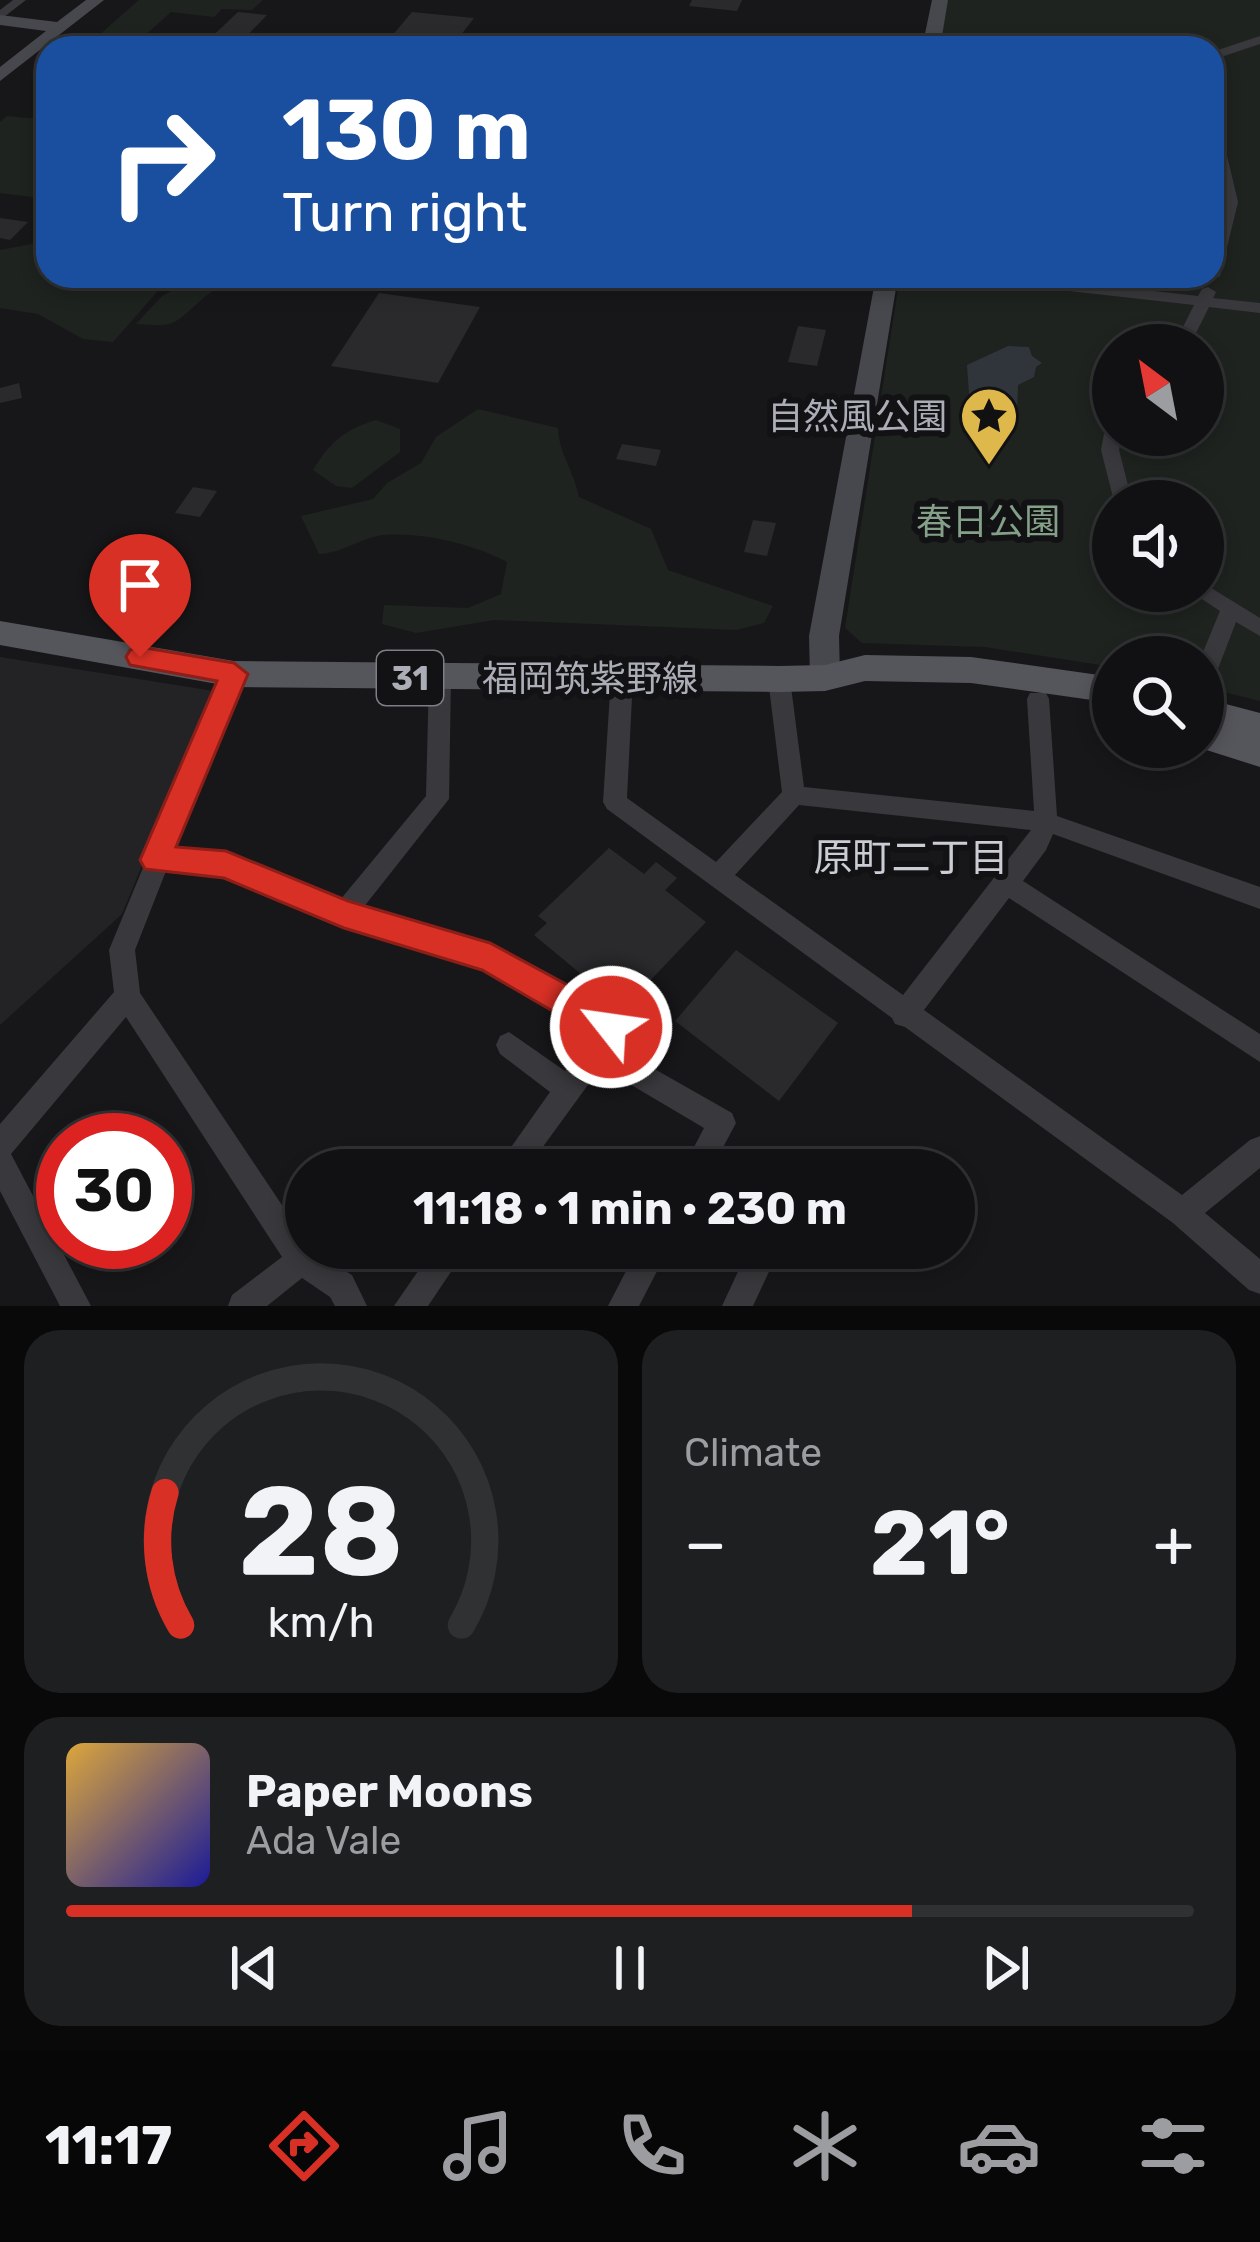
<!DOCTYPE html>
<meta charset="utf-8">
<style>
body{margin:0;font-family:Rubik,"Noto Sans JP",sans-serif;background:#1e1f21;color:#f1f3f6;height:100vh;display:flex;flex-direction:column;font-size:45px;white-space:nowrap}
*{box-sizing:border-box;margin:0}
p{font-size:39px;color:#9c9da0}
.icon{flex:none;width:66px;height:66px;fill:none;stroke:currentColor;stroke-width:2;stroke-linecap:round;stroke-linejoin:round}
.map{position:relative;height:1306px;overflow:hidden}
.drawer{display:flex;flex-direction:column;gap:24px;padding:24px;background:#09090a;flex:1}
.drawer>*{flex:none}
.top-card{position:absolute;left:36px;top:36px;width:1188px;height:252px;border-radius:36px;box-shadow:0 6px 18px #0003,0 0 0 3px #303133;background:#1a4fa0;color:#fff;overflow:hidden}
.needle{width:78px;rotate:328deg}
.buttons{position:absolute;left:1092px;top:324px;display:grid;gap:24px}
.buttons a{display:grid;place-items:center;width:132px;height:132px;border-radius:50%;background:#111113;box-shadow:0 6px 18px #0003,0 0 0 3px #303133;font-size:60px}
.speed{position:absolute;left:36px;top:1113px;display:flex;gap:24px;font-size:60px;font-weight:700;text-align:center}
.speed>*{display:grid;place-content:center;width:156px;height:156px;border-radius:50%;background:#111113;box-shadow:0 6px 18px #0003,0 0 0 3px #303133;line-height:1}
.speed .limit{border:18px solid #d22;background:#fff;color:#111}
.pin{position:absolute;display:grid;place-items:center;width:102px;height:102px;color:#fff;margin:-123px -51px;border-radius:50% 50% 50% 0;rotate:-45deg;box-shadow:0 0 12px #0007}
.pin .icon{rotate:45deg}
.me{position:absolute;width:132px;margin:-66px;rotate:300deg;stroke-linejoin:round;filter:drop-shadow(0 0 9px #0008)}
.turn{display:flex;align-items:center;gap:42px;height:252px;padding:0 48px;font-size:54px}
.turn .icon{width:156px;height:156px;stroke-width:2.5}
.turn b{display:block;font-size:84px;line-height:102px}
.big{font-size:90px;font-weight:700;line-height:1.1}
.drawer .widget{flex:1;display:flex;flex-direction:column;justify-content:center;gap:18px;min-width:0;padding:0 42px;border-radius:36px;background:#1e1f21}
.drawer .dial{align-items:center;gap:0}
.dial svg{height:312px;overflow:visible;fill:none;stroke:#303133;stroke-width:7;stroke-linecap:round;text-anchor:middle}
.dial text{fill:#f1f3f6;stroke:none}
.song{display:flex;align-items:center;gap:36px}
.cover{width:144px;height:144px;border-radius:18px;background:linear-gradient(135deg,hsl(40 70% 55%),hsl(240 70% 35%))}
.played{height:12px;border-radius:6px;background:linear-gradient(90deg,#d93025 75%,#303133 75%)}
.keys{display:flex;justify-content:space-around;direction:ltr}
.heat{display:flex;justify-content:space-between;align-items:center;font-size:66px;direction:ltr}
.drawer .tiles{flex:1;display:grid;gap:24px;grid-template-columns:1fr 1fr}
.widget:last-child{grid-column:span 2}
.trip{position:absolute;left:285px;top:1149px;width:690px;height:120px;border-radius:60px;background:#111113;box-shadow:0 6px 18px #0003,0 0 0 3px #303133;font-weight:700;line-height:120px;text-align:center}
.tab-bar{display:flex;height:192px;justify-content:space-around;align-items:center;background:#070708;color:#9c9da0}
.tab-bar .icon{width:84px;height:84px}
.tab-bar .current{color:#d93025}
.tab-bar b{font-size:54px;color:#f1f3f6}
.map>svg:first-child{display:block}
</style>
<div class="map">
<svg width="1260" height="1306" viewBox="0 0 1260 1306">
<rect width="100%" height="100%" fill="#171719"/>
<polygon fill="#232326" points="0,657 214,691 122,914 0,1025"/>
<g fill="#1e231f" fill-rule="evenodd">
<polygon points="139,0 263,0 252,10 222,9 214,17 171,12 131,48 84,48"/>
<path d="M 947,0 L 1260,0 L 1260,701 L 1203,687 L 1203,657 L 1113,657 L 1113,667 L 985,647 L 862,643 L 845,628 L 900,276 L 1212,276 L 1212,48 L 939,48 ZM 1113,345 L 1203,345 L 1203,435 L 1113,435 ZM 1113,501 L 1203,501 L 1203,591 L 1113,591 Z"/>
<polygon points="7,116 48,120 48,199 0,193 0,122"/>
<polygon points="48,241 48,276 171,276 113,342 83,339 38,314 0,308 0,250"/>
<path d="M 195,278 L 220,278 C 215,292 210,292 200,301 C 172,326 175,327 136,324 L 162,296 Z"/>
<path d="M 478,409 L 558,428 C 559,454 574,471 579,497 L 651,529 L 668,570 L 773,606 L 764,623 L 736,630 L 494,620 L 416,633 L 382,624 L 384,605 L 468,608 L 501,594 L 507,562 C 473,544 423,532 384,535 C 362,537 343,553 319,554 L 301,516 L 373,499 L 387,483 L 421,463 L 436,437 Z"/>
<path d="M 376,420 L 400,429 L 400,452 L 352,488 L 336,486 L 313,470 C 329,443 345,429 376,420 Z"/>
</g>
<path fill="#2f353b" d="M 1008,346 L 1029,347 L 1032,356 L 1042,363 L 1036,367 L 1034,377 L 1018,385 L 1017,411 C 1005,424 993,422 977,419 L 974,412 L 982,411 L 981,396 L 969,394 L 967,365 Z"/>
<g fill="#2a2a2d">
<polygon points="692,0 742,0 737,11 689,6"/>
<polygon points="238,12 267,15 235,48 200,48"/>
<polygon points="412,12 474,18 451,48 382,48"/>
<polygon points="0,218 28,222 10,240 0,238"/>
<polygon points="782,276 820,276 817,288 780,283"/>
<polygon points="379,293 480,307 438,383 331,366"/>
<polygon points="798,326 826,330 817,366 788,362"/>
<polygon points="19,383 22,398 0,403 0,388"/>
<polygon points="622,444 661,450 656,466 616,459"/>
<polygon points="193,487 217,491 200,517 175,513"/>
<polygon points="753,520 776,523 767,556 744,552"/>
<polygon points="609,848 644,874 656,862 677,878 665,890 706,922 623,1009 534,935 547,923 538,916"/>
<polygon points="736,950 838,1023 779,1101 675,1021"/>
</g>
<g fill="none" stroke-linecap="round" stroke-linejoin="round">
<g fill="#39393d" fill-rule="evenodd">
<polygon points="13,0 26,0 0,20 0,10"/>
<polygon points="1260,36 1260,44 1212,60 1212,52"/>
<polygon points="1212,118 1219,122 1238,202 1220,276 1212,281 1204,276 1212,276 1212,246 1224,202 1212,151"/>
<polygon points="973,276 1022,276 1198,296 1202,289 1208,287 1216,292 1213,298 1260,303 1260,313 1209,307 1190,345 1174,345 1194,305 981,281"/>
<polygon points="1113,428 1113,435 1122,435 1119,450 1132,501 1114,501 1101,450 1104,434"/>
<polygon points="1203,583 1260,618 1260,636 1236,622 1214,679 1211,685 1203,687 1201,657 1220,611 1196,595 1194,591 1203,591"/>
<polygon points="234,666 242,668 245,674 174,851 226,854 340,900 426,796 429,677 432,671 448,671 451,677 449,799 363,908 499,950 620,1018 624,1027 614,1046 732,1113 736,1123 711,1170 682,1170 704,1128 601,1067 526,1170 495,1170 550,1092 500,1054 496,1045 500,1036 509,1032 565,1071 594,1031 483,967 344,924 225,874 166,871 135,950 140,993 306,1241 306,1248 352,1275 367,1306 335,1306 330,1297 302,1278 267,1306 228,1306 232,1295 282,1257 126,1017 11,1154 91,1306 60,1306 0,1191 0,1124 114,992 109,950 223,674 226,668"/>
<path d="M 622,669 L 630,671 L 633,677 L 627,798 L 716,862 L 782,792 L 768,679 L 771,673 L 787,673 L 790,679 L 804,787 L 1034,811 L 1027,699 L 1030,693 L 1046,693 L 1049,699 L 1057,816 L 1260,887 L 1260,909 L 1053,834 L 1046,850 L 1023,881 L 1260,1034 L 1260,1062 L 1009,898 L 924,1010 L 1182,1195 L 1250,1140 L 1260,1136 L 1260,1168 L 1205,1213 L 1260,1259 L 1260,1294 L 1249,1290 L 1173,1223 L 905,1027 L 895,1024 L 892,1018 L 607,809 L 603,802 L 611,677 L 614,671 ZM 799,805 L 1031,830 L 903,995 L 735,875 Z"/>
<polygon points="434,1248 467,1248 428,1306 394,1306"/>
<polygon points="638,1248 669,1248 639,1306 608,1306"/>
<polygon points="749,1248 780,1248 753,1306 722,1306"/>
</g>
<g fill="#47484d" fill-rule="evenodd">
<polygon points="86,0 104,0 0,81 0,67 46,31 0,25 0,15 57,22"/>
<polygon points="932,0 948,0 940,48 922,48"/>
<polygon points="876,276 898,276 839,636 840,678 836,686 814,686 810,678 809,636"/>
</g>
<g fill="#55565c" fill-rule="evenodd">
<polygon points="0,621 234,661 779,666 825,665 865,655 971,657 1113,677 1113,703 971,683 865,681 825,691 779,692 234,687 0,645"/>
<polygon points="1203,698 1260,713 1260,767 1197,747 1203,747"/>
</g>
</g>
<polygon fill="#d93025" stroke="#8d1f18" stroke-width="3" points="140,647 234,663 248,674 176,847 226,851 348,901 490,943 623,1015 628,1027 623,1038 611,1043 599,1038 482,970 344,928 224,878 145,869 140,860 217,681 130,665 126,657 130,650"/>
<defs>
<g id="sight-pin" transform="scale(3)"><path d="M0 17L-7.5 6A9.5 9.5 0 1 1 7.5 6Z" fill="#deb84a" stroke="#121214"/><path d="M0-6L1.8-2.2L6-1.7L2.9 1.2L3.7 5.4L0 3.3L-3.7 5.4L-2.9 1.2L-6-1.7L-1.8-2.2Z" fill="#111"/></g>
</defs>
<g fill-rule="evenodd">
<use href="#sight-pin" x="989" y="416"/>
</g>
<g text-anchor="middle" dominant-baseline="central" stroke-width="12" stroke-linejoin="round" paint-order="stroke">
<rect fill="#121214" stroke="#7d7f86" stroke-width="3" x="377" y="651" width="66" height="54" rx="9"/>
<g font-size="33" font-weight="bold" fill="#abaeb7">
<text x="410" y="678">31</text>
</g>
<g font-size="36" fill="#abaeb7" stroke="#121214" text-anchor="end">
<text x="947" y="416">自然風公園</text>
</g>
<g font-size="36" fill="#84a088" stroke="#121214">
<text x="988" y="521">春日公園</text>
</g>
<g font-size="36" fill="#abaeb7" stroke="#121214">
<text x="590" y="678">福岡筑紫野線</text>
</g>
<g font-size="39" fill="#cbcdd4" stroke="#121214">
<text x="911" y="858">原町二丁目</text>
</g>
</g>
</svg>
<div class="buttons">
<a><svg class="needle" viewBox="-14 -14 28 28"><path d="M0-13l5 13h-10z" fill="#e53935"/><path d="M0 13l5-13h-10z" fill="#9c9da0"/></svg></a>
<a><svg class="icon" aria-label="sound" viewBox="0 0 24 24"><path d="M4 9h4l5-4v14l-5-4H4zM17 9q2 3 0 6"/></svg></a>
<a><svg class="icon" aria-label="search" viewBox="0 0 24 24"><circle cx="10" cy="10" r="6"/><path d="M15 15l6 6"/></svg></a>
</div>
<div class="speed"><div class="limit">30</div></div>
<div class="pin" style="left:140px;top:657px;background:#d93025"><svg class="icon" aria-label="arrive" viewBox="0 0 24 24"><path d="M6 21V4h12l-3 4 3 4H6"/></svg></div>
<svg class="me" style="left:611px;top:1027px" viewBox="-20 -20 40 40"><circle r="17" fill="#d93025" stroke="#fff" stroke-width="3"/><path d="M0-11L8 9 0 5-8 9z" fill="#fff"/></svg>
<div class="trip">11:18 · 1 min · 230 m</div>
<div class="top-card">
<div class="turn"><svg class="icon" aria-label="right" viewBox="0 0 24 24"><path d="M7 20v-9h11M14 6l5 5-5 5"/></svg><div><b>130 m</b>Turn right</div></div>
</div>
</div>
<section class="drawer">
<div class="tiles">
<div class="widget dial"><svg viewBox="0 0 100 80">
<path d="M14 69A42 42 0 1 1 86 69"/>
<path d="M14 69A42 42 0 0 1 10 35" stroke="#d93025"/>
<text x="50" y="56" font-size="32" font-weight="700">28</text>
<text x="50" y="72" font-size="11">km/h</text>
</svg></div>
<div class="widget"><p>Climate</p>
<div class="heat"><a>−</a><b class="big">21°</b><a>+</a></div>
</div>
<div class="widget">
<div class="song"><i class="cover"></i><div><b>Paper Moons</b><p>Ada Vale</p></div></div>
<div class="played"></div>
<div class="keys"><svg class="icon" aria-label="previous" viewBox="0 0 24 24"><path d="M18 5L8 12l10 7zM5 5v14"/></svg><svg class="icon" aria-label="pause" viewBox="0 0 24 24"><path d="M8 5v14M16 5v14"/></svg><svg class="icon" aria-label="next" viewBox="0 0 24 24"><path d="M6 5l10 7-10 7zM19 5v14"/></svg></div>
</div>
</div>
</section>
<nav class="tab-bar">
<b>11:17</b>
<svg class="icon current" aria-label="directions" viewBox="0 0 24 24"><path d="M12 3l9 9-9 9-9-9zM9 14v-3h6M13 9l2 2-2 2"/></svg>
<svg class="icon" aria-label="music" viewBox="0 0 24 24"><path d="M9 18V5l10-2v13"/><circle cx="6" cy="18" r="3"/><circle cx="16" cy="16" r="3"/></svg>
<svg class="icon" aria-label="phone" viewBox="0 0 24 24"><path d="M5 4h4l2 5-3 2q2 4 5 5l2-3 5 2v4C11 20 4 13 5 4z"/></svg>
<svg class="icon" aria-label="climate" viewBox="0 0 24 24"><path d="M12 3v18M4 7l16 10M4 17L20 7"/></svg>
<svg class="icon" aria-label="car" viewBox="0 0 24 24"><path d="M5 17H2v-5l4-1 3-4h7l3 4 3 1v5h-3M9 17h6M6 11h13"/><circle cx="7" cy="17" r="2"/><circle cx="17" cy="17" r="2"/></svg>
<svg class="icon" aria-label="filters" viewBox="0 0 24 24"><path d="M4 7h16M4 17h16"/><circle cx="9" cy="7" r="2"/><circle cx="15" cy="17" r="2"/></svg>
</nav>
